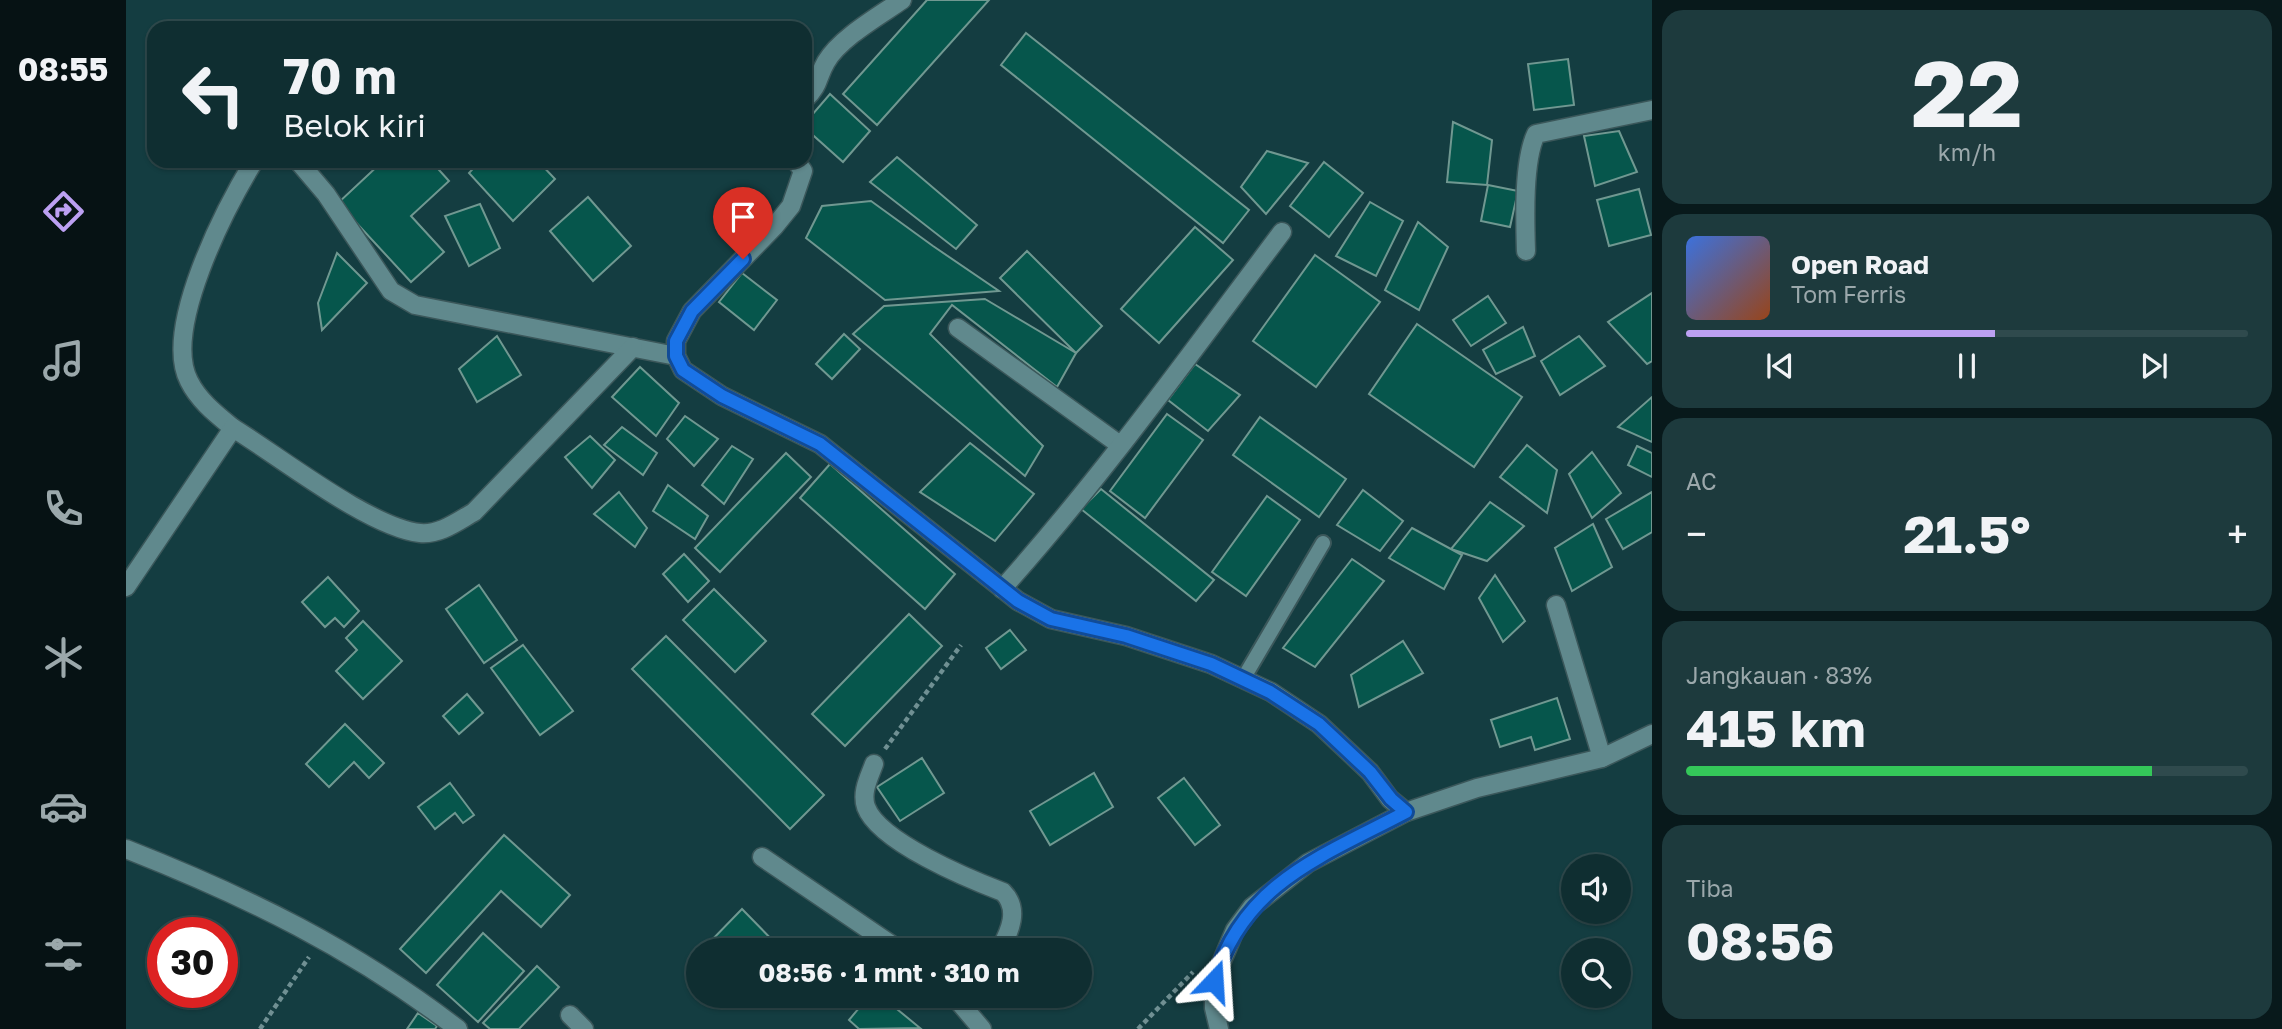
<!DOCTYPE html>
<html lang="id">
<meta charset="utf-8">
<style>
body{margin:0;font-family:"Golos Text",sans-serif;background:#1d3a3d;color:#f1f3f6;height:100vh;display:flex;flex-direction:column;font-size:26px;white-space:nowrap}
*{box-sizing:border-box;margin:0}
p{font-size:23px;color:#9ba8ab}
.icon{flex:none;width:38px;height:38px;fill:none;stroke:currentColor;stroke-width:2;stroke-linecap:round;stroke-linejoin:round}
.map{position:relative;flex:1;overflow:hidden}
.side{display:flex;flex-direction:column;gap:10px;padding:10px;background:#08191b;width:630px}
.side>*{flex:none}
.guide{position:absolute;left:21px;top:21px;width:665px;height:147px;border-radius:21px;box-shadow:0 2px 5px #0004,0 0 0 2px #2f4a4d;background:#0f2e31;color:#f1f3f6;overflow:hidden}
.fabs{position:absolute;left:1435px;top:854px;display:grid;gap:14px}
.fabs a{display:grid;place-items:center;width:70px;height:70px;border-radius:50%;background:#0f2e31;box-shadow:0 2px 5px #0004,0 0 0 2px #2f4a4d;font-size:35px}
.speed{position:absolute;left:21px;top:917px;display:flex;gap:14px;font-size:35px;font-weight:700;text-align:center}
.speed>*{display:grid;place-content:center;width:91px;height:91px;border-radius:50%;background:#0f2e31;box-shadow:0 2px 5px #0004,0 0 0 2px #2f4a4d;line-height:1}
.speed .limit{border:10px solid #d22;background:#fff;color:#111}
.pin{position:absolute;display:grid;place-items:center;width:60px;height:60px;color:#fff;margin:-72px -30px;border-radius:50% 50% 50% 0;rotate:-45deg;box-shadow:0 0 7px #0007}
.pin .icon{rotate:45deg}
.me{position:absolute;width:77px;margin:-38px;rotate:20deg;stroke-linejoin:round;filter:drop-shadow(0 0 5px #0008)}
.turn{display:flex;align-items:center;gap:24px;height:147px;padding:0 21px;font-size:32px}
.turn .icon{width:91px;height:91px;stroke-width:2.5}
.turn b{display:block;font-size:49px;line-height:60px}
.big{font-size:52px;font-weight:700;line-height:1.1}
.side .widget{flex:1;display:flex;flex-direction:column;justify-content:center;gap:10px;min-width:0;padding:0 24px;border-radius:21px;background:#1d3a3d}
.side .dial{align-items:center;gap:0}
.dial b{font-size:91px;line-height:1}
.song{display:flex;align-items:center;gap:21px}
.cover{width:84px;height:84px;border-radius:10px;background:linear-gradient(135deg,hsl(220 70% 55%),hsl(20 70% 35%))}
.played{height:7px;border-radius:4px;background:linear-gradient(90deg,#bca0f2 55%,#2f4a4d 55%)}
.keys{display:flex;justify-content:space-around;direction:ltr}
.heat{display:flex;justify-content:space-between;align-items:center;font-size:38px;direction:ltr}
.charge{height:10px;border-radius:5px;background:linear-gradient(90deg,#34c759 83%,#2f4a4d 0)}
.trip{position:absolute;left:560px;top:938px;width:406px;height:70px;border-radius:35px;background:#0f2e31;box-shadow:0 2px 5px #0004,0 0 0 2px #2f4a4d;font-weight:700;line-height:70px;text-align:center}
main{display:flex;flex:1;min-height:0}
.dock{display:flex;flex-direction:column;width:126px;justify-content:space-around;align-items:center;background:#061214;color:#9ba8ab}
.dock .icon{width:49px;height:49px}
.dock .selected{color:#bca0f2}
.dock b{font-size:32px;color:#f1f3f6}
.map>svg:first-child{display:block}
</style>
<main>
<nav class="dock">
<b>08:55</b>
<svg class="icon selected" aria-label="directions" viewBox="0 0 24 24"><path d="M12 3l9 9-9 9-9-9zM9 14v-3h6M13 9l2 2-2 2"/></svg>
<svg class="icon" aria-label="music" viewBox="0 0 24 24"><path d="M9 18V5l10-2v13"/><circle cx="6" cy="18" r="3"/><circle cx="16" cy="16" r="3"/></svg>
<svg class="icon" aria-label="phone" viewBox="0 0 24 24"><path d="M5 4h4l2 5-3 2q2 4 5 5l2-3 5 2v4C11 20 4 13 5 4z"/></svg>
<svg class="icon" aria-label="climate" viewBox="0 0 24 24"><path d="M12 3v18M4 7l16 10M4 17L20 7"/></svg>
<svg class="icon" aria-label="car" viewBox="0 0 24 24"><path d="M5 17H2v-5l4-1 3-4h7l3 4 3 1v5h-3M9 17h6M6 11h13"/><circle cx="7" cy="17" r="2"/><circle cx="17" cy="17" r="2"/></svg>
<svg class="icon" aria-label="filters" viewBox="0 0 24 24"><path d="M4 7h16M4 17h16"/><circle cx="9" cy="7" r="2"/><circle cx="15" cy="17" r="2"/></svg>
</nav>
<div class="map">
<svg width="1526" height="1029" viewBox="0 0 1526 1029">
<rect width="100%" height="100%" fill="#143d41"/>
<g fill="#06564c" stroke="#709891" stroke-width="2">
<polygon points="801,0 863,0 751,125 717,94"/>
<polygon points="578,21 583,28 569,28"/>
<polygon points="900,33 1123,210 1097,243 875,65"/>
<polygon points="1442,59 1448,105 1408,110 1402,64"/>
<polygon points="704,94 744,131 717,162 679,128 679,123"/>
<polygon points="1327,122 1366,140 1361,185 1321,182"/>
<polygon points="1493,131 1511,172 1469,186 1458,136"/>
<polygon points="1141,151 1182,163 1140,214 1115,187"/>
<polygon points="771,157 851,225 830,249 744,182"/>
<polygon points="257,161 305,161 323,181 285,216 318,252 285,282 212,203"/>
<polygon points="354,161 412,161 429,179 387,221 343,173"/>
<polygon points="1198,162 1237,193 1203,237 1164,206"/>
<polygon points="1362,185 1392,191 1384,227 1355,221"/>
<polygon points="1513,189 1525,235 1483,246 1471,200"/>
<polygon points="462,197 505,246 467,281 424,231"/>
<polygon points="745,201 807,246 873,291 759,300 680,238 696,206"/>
<polygon points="1244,202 1277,221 1250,276 1210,256"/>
<polygon points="354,204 374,248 343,266 319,216"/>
<polygon points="1292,222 1322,247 1293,310 1259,290"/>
<polygon points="1069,227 1107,260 1033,343 995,309"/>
<polygon points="901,251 976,326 950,353 874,278"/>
<polygon points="211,253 241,283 196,330 192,303"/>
<polygon points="1189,255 1254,302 1190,387 1127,341"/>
<polygon points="616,273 651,300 628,330 593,302"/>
<polygon points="1526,293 1526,361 1521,364 1482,322"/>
<polygon points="1362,296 1380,323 1345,346 1327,320"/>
<polygon points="859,299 950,353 931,387 826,305 804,334 917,446 899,476 727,334 758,306"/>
<polygon points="1291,324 1396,397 1348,467 1243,394"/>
<polygon points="1397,327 1409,356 1370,374 1357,350"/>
<polygon points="718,334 734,349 706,379 690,364"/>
<polygon points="371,336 395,375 351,402 333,369"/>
<polygon points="1453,336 1479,366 1434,395 1415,361"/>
<polygon points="1069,364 1114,395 1082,431 1042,400"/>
<polygon points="514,367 553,403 530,436 486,397"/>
<polygon points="1526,397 1526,442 1492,427"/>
<polygon points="1041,414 1077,440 1019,518 984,491"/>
<polygon points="559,416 592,439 568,466 541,439"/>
<polygon points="1134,417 1220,479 1193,517 1107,455"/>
<polygon points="496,427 531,453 517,475 478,445"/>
<polygon points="464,436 489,460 466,488 439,457"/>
<polygon points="844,443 908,494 869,541 794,492"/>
<polygon points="1401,445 1431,470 1421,513 1374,477"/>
<polygon points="606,446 627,459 598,504 576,485"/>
<polygon points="1511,446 1526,453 1526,477 1502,465"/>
<polygon points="1466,452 1495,493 1466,518 1443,474"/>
<polygon points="660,453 685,477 594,572 569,548"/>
<polygon points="704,464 829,574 799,609 674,498"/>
<polygon points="542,485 582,516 569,539 527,511"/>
<polygon points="975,489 1088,580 1070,601 955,509"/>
<polygon points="1237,490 1277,521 1254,551 1211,525"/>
<polygon points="493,492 521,528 509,547 468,514"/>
<polygon points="1526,492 1526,532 1497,549 1480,519"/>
<polygon points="1141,496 1174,520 1120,596 1086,572"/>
<polygon points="1364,502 1398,526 1361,561 1325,549"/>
<polygon points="1467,524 1486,567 1446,591 1429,548"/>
<polygon points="1286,528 1336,555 1318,589 1263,558"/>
<polygon points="558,554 583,581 562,602 537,574"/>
<polygon points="1226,559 1258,581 1189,667 1157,648"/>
<polygon points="1369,575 1399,621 1377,642 1353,598"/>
<polygon points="202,577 233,611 218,627 209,618 199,627 176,602"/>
<polygon points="353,585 391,640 358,663 320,609"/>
<polygon points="588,589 640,641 609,672 557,620"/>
<polygon points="783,614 816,646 719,746 686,714"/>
<polygon points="237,621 276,661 237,699 210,671 231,650 220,638"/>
<polygon points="884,630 900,650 875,669 860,648"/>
<polygon points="540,636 698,795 664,829 506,669"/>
<polygon points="1277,641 1297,673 1233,707 1225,675"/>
<polygon points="397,645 447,711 414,735 365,668"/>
<polygon points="341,694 357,713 333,734 317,716"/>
<polygon points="1431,698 1444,739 1409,750 1405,737 1374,747 1365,720"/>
<polygon points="219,724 258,763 243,778 228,762 203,787 180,764"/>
<polygon points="796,758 818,793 774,821 751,787"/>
<polygon points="968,773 987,807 924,845 904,811"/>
<polygon points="1058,778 1094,825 1069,845 1032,798"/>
<polygon points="324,783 348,815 337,823 329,813 309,829 292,807"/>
<polygon points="378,835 444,895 415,927 375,891 300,973 274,949"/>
<polygon points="616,909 656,950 582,950 579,947"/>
<polygon points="357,933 398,971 352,1022 311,985"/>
<polygon points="411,966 433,987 393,1029 364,1029 357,1023"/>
<polygon points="627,996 653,996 640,1008"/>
<polygon points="743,996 755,996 794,1028 733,1029 723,1020"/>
<polygon points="292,1013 311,1026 309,1029 281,1029"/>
</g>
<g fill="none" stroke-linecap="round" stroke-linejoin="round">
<g stroke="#3b575a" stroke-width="18">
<polyline id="service" points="1117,679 1197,543"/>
</g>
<g stroke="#3b575a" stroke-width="21">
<g id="minor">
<path d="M 679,99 C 694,85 691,77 700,62 C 714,38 753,16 776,0"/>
<polyline points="172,161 200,194 265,291 289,305 550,356"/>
<polyline points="670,161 677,171 665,206 648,227 566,311 550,341 550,356 557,370 596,396 694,444 892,601 925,619 1000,636 1085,664 1145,692 1193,724 1244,772 1264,799 1280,812"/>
<path d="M 1400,251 C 1399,220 1397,161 1410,134 L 1526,110"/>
<polyline points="832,328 994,445"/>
<path d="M 107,428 C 90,414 73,401 63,381 C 36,329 100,207 128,161"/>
<path d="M 0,587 L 107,428 C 153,456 244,528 294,533 C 314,535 332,521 348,512 L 507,347"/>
<path d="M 876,589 C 977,476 1065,353 1156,232"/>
<polyline points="1430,605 1476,758"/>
<path d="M 748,764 C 743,778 735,792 740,807 C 753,842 843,879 877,892 C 894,909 884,931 874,950"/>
<path d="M 0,849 C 122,897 228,949 332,1029"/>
<polyline points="636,857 773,950"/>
<polyline points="828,996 856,1029"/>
<polyline points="444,1015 458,1029"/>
<polyline points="1093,1029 1088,1008 1088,980 1109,930 1126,907 1182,863 1280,812 1351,788 1476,758 1526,734"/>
</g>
</g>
<g stroke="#709093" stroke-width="4.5" stroke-dasharray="5 3.5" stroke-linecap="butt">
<polyline points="759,749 835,645"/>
<polyline points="134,1029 183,957"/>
<polyline points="1012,1029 1067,972"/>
</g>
<use href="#service" stroke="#60898d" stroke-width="14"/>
<use href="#minor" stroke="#60898d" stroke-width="18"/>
</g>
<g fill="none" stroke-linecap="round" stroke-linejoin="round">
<g stroke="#114b97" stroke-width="18">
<path id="route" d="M 617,259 L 566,311 L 550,341 L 550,356 L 557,370 L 596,396 L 694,444 L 892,601 L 925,619 L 1000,636 L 1085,664 L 1144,692 L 1193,724 L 1244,772 L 1265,799 L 1280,812 C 1197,856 1118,882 1088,981"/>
</g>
<use href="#route" stroke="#1a73e8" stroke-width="12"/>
</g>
</svg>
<div class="fabs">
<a><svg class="icon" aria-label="sound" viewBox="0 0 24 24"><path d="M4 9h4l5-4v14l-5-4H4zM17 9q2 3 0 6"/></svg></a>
<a><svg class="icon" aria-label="search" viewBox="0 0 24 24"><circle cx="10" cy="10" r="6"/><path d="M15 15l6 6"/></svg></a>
</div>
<div class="speed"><div class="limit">30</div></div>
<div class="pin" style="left:617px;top:259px;background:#d93025"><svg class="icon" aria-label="arrive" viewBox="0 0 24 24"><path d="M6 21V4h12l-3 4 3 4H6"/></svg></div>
<svg class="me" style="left:1088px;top:981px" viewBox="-20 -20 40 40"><path d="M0-17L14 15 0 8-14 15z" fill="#1a73e8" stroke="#fff" stroke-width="4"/></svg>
<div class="trip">08:56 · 1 mnt · 310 m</div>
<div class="guide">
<div class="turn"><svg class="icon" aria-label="left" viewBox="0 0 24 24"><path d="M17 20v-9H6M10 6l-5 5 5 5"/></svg><div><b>70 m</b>Belok kiri</div></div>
</div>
</div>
<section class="side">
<div class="widget dial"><b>22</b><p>km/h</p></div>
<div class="widget">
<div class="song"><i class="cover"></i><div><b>Open Road</b><p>Tom Ferris</p></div></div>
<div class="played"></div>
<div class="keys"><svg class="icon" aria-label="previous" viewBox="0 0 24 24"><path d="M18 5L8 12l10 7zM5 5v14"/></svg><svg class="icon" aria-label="pause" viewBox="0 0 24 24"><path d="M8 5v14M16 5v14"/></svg><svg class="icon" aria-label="next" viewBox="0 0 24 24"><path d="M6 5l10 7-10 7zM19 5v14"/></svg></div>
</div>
<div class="widget"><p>AC</p>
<div class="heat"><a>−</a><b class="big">21.5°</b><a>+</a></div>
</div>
<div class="widget"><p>Jangkauan · 83%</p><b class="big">415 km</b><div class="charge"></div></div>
<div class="widget"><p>Tiba</p><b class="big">08:56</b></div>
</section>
</main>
